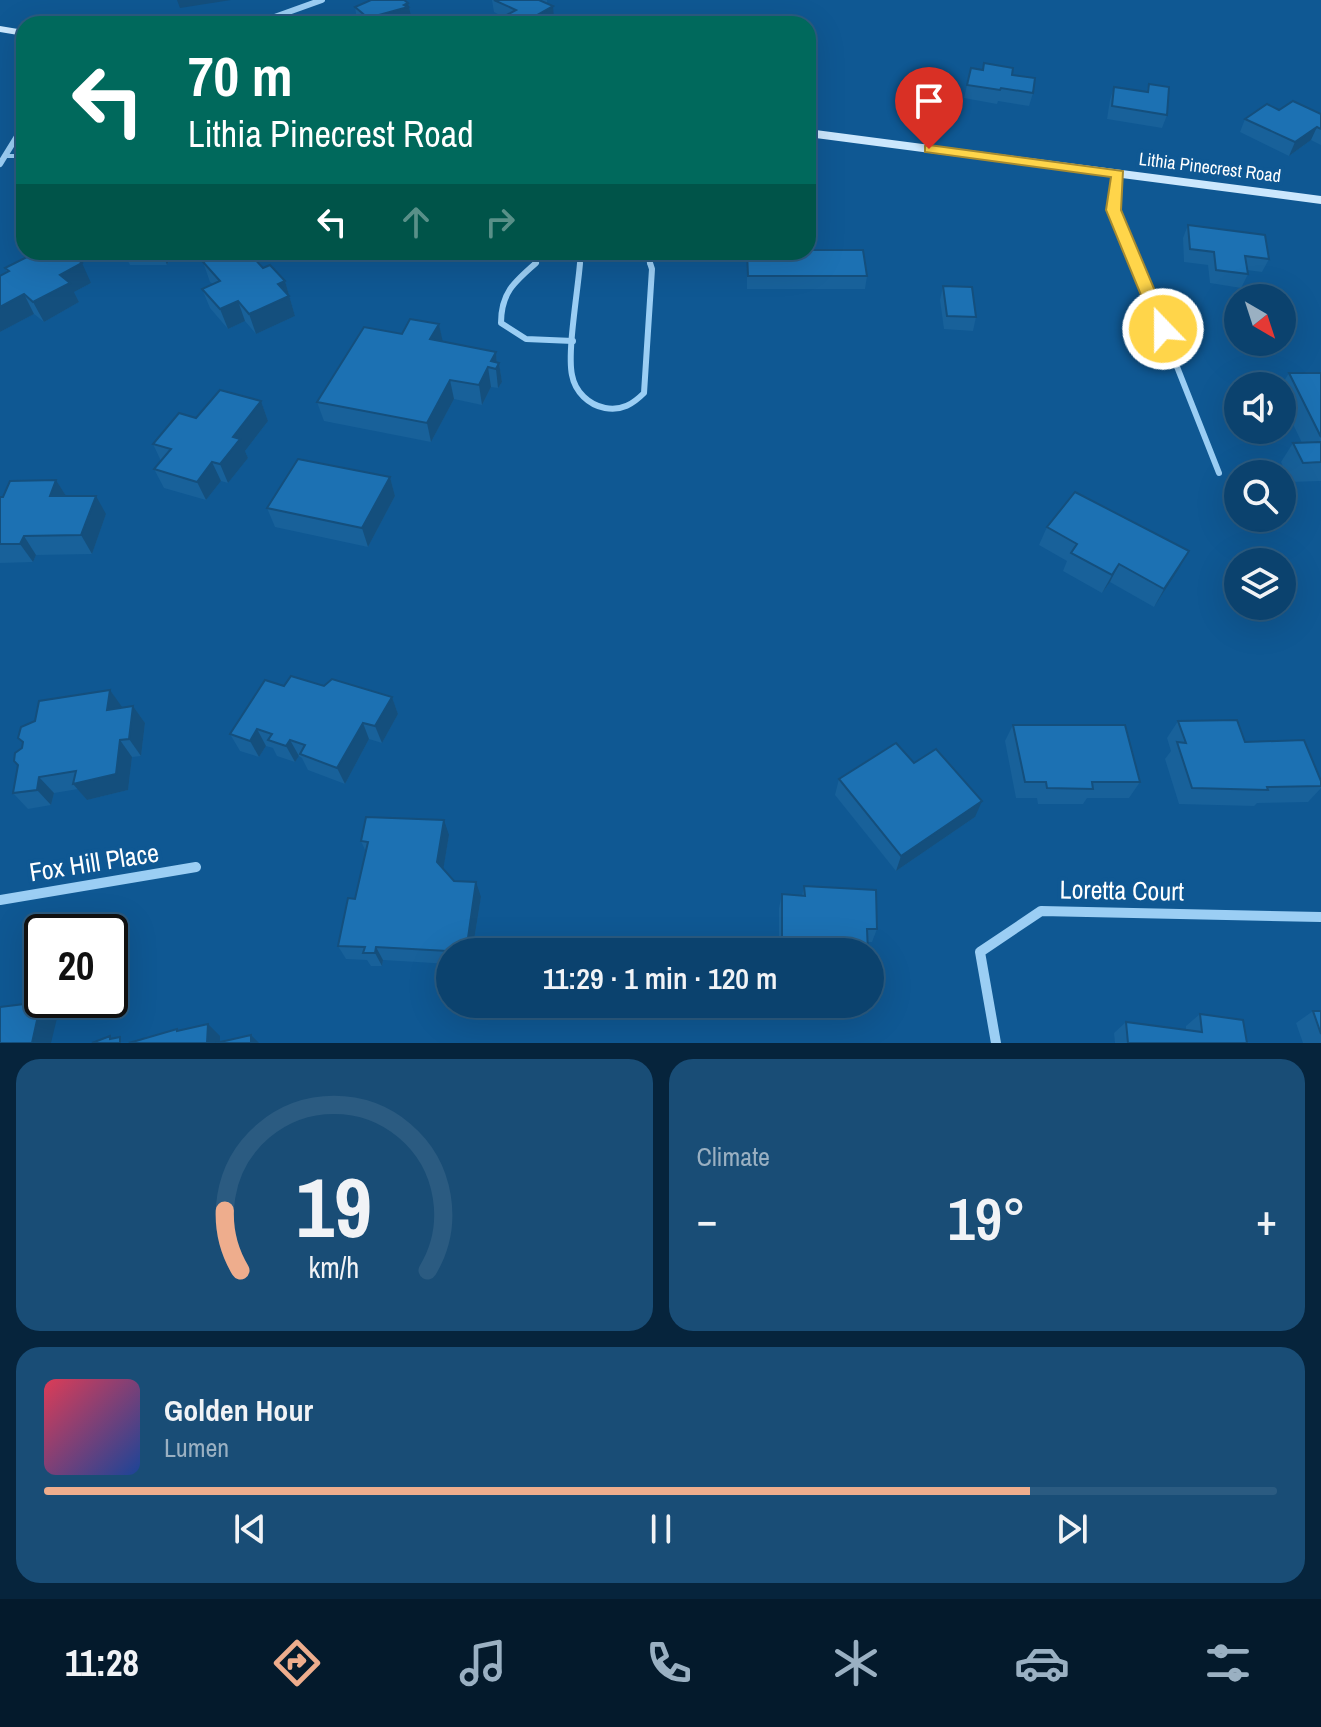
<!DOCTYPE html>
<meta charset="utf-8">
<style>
body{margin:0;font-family:"Archivo Narrow",sans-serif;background:#194d76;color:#f1f3f6;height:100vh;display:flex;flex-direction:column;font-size:30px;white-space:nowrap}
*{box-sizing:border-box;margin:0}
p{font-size:26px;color:#9ab0c2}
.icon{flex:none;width:44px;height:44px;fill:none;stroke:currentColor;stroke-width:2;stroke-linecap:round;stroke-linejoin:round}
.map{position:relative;height:1043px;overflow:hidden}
.side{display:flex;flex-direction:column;gap:16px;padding:16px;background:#06243c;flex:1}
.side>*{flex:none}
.banner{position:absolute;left:16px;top:16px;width:800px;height:244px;border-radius:24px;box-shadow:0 8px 32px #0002,0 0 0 2px #2b5b81;background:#00695c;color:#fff;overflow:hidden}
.needle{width:52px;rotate:141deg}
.buttons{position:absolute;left:1224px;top:284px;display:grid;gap:16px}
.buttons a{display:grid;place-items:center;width:72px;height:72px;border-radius:50%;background:#0b426e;box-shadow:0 8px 32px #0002,0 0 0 2px #2b5b81;font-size:40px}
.speed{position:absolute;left:24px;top:914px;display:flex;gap:16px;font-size:40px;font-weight:700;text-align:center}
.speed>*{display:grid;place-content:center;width:104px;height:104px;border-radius:50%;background:#0b426e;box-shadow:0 8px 32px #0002,0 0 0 2px #2b5b81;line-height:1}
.speed .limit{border:4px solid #111;border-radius:12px;background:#fff;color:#111}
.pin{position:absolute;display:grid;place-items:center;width:68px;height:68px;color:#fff;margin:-82px -34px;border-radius:50% 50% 50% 0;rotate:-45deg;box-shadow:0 0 8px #0007}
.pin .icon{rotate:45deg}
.me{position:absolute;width:88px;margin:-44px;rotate:338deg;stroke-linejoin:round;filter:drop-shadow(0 0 6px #0008)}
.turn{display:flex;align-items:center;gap:28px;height:168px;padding:0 40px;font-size:36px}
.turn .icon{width:104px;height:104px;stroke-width:2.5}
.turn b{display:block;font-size:56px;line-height:68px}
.lanes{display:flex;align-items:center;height:76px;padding:0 40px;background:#0003;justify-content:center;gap:40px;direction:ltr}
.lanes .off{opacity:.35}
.big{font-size:60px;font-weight:600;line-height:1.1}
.side .tile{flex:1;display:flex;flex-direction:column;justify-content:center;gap:12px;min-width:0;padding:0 28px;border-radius:24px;background:#194d76}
.side .dial{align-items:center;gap:0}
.dial svg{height:208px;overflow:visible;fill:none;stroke:#2b5b81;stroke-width:7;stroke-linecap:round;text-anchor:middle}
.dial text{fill:#f1f3f6;stroke:none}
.song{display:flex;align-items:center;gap:24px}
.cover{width:96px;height:96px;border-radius:12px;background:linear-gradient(135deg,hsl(350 70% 55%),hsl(220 70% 35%))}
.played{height:8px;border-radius:4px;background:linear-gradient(90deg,#eead8d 80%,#2b5b81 80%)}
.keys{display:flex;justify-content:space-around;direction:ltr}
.heat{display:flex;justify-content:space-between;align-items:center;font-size:44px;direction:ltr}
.side .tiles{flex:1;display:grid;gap:16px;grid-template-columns:1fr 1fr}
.tile:last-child{grid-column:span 2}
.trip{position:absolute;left:436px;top:938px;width:448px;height:80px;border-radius:40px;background:#0b426e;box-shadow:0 8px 32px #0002,0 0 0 2px #2b5b81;font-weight:600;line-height:80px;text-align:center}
.tabs{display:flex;height:128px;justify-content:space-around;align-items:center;background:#041a2c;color:#9ab0c2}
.tabs .icon{width:56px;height:56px}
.tabs .current{color:#eead8d}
.tabs b{font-size:36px;color:#f1f3f6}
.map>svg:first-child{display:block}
</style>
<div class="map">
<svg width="1321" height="1043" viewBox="0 0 1321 1043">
<rect width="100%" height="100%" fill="#0f5893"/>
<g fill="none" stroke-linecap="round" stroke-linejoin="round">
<g stroke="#9bcef4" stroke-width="4">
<polyline points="5,156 24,156"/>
<polyline points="1118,174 1114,210 1137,265"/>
<polyline points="639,252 647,257 650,265"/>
<polyline points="533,265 546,252"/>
<polyline points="580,265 581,252"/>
</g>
<g stroke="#9bcef4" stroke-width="6">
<path d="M 536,263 C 514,282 501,293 501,323 L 526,339 L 573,341"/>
<path d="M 580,263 C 578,290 567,352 572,375 C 575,392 589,405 605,408 C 622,411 633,404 644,393 L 652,269 L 650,263"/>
<polyline points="1136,263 1219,473"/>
</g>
<g stroke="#9bcef4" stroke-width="6">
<polyline points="255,24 322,0"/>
<polyline points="0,164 24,125"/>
</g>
<g stroke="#9bcef4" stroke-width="10">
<polyline points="0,900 196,867"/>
<polyline points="996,1043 980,952 1041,911 1321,917"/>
</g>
<g fill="#cbe7fd" fill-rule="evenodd">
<polygon points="0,26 24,30 24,36 0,32"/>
<polygon points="808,129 1321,196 1321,204 808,137"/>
</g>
</g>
<g fill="#18619a">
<polygon points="492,0 547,0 547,3 554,19 545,24 502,24 501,18 504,17 494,12"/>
<polygon points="355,7 411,16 409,16 410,20 396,24 362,24 357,19"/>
<polygon points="971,68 1012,75 1033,93 1029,106 998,101 997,104 964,98"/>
<polygon points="1149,84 1167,115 1162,128 1107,119 1110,100 1114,87 1146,92"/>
<polygon points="1279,110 1321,114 1321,145 1311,140 1289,156 1240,132 1245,119"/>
<polygon points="1188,225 1269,259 1262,272 1247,270 1248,274 1241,288 1210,283 1208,265 1184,262 1183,238"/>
<polygon points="42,252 248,252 263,268 285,281 295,316 256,334 245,321 228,329 210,308 202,289 213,284 210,282 203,262 224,254 173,253 167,265 130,265 124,253 68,252 91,283 74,292 79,302 44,322 34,314 0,332 0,276 7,272 5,268 46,252"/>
<polygon points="747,252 867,276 865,289 747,289"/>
<polygon points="943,286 976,317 973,331 944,329 940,300"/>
<polygon points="439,324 442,341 496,352 497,362 499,363 502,382 498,388 491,387 482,405 454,399 431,442 324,421 317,402 402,334"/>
<polygon points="1289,373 1321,373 1321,481 1290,482 1281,462 1293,443 1302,443 1282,401 1281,386"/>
<polygon points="261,401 268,421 245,451 248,458 228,483 221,481 206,500 164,488 154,469 161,461 153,444 196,418"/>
<polygon points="390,477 395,496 368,547 275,527 267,508"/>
<polygon points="56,480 66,496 106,514 92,554 36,555 33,562 0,563 0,497"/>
<polygon points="1047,527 1189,551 1154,607 1110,582 1102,593 1063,571 1067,561 1039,545"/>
<polygon points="284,686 392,697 398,714 382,743 369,739 345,784 308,770 302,758 299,756 295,762 277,756 273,748 266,746 259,757 240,751 230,734"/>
<polygon points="110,690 122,708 133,706 145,723 141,756 132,757 128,790 87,800 78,789 54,793 51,805 28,809 13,793 23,743 18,738"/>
<polygon points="1178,721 1245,742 1321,781 1321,788 1308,802 1257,803 1254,806 1179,804 1165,759 1171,751 1167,738"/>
<polygon points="1013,725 1140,782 1129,798 1087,798 1083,804 1038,804 1037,798 1016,798 1005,741"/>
<polygon points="914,763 975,817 896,871 835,795 839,779"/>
<polygon points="449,835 443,870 454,881 481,897 472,952 450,952 450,964 383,960 382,966 371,966 367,960 346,959 338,946 355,899 366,852 361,841"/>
<polygon points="804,886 877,929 872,942 868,942 868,952 779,952 779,908 782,894 802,896"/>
<polygon points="801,1004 869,1004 865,1013 801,1009"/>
<polygon points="1313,1011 1321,1011 1321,1043 1303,1043 1296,1023"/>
<polygon points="1200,1014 1247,1043 1115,1043 1114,1033 1126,1022 1186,1030 1186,1026"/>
</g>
<g fill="#144f7d">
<polygon points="177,0 231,0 180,8"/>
<polygon points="408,3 411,16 409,16 410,20 396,24 369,24 368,18"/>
<polygon points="553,6 554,19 545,24 521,24"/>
<polygon points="1317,127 1311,140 1289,156 1295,142"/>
<polygon points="162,252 172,252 167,265"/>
<polygon points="82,263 91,283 74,292 79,302 44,322 33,302 60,275"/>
<polygon points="285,281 295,316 256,334 249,314 278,284"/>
<polygon points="24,294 34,314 0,332 0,307"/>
<polygon points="238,301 245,321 228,329 220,309"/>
<polygon points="439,324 443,343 430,339"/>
<polygon points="496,352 497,365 499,363 502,382 498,388 496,369 491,361"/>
<polygon points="488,367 491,387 482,405 479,385"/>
<polygon points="450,380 454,399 431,442 427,423"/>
<polygon points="261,401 268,421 245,451 248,458 228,483 220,464 233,437"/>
<polygon points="212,462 221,481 206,500 197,482"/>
<polygon points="390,477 395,496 368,547 362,528"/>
<polygon points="56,480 68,499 50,496"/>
<polygon points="96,496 106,514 92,554 81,535"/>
<polygon points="24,536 36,555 33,562 20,544"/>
<polygon points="1189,551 1178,570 1154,607 1164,589"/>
<polygon points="1119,564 1110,582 1102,593 1112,575"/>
<polygon points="110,690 122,707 119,727 107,710"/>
<polygon points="392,697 398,714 382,743 375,726"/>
<polygon points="133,706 145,723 141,756 129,739"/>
<polygon points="363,723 369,739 345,784 337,768"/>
<polygon points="257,729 266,746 259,757 250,741"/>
<polygon points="120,740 132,757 128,790 87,800 73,784"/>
<polygon points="290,740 299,756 295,762 286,746"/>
<polygon points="39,777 54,793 51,805 37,790"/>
<polygon points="982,801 975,817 896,871 901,856"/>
<polygon points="444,820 449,835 442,877 437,862"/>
<polygon points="476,882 481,897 472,952 466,952"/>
<polygon points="376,947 383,960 382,966 375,953"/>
<polygon points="41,1002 58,1014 51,1043 32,1043"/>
<polygon points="208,1024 220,1036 220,1043 207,1043"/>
<polygon points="251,1035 259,1043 251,1043"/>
</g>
<g fill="#1c71b3" stroke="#144f7d" stroke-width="2">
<polygon points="371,0 404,0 408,3 404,5 408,7 368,18 355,7"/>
<polygon points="494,0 539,0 553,6 521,24 513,24 501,18 516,10"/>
<polygon points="566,19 583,24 559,24"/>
<polygon points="984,63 1013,68 1012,75 1035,78 1033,93 1001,88 1000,90 967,85 971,68 983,70"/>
<polygon points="1149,84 1169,87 1167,115 1112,106 1114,87 1148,92"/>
<polygon points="1293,101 1321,114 1321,129 1317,127 1295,142 1245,119 1267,104 1279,110"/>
<polygon points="1188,225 1265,235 1269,259 1245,256 1248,274 1216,270 1214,252 1190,249"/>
<polygon points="808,250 863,250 867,276 748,276 747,252 808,252"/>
<polygon points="46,252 67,252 82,263 60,275 70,283 33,302 24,294 0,307 0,276 9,271 5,268 35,253 38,256"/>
<polygon points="227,252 248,252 263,268 270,265 285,281 278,284 289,296 249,314 238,301 220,309 202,289 220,281 203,262"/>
<polygon points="943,286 972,287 976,317 947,316"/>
<polygon points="410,319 439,324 430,339 496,352 491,361 499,363 496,369 488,367 479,385 450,380 427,423 317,402 364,327 402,334"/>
<polygon points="1289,373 1321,373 1321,437"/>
<polygon points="220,390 261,401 233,437 240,439 220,464 212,462 197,482 154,469 171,449 153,444 179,413 196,418"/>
<polygon points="1321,442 1321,462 1303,463 1293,443"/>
<polygon points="298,459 390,477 362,528 267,508"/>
<polygon points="56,480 50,496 96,496 81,535 24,536 20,544 0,544 0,497 3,497 10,481"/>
<polygon points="1075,492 1189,551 1164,589 1119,564 1112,575 1071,553 1077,544 1047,527"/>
<polygon points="291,676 324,686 332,679 392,697 375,726 363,723 337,768 300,754 305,745 290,740 286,746 268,740 272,734 257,729 250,741 230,734 265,680 284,686"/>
<polygon points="110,690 107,710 133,706 129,739 120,740 116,774 73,784 76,771 39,777 37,790 13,793 18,765 14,761 15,753 22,748 23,742 18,738 21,727 35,721 39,701"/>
<polygon points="1237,720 1245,742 1304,740 1321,781 1321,786 1267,787 1268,790 1192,788 1177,742 1186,743 1178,721"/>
<polygon points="1013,725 1125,725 1140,782 1092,782 1093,789 1047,788 1046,782 1025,782"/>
<polygon points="896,743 914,763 936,749 982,801 901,856 839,779"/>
<polygon points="366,817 444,820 437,862 454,881 476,882 466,952 376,947 375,953 363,953 365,947 338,946 348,898 355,899 368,842 361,841"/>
<polygon points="804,886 876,890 877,929 867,929 868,952 782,952 782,894 805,896"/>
<polygon points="41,1002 32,1043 0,1043 0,1007"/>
<polygon points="1313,1011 1321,1011 1321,1034"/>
<polygon points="1200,1014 1243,1020 1247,1043 1128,1043 1126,1022 1202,1032"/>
<polygon points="208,1024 207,1043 129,1043 177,1029 177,1031"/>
<polygon points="251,1035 251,1043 216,1043"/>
<polygon points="110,1036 110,1039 120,1037 120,1043 92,1043"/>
</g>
<polygon fill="#ffd54a" stroke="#a68a30" stroke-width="2" points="929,145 1123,171 1121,210 1171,329 1168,332 1157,332 1155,329 1106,210 1111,177 925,152 925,146"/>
<g text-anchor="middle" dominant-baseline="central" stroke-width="8" stroke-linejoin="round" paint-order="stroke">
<g font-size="18" fill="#fff" stroke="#0f5893">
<text transform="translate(1210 167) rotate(7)">Lithia Pinecrest Road</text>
</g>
<g font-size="26" fill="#fff" stroke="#0f5893">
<text transform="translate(94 862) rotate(-9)">Fox Hill Place</text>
<text transform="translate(1122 890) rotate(1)">Loretta Court</text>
</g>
</g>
</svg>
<div class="buttons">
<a><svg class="needle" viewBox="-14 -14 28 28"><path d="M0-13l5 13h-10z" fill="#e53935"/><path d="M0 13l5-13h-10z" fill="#9ab0c2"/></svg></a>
<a><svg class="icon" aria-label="sound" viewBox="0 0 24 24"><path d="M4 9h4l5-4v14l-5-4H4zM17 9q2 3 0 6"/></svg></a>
<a><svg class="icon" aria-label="search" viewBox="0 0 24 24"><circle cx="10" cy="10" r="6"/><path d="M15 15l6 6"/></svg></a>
<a><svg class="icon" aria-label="layers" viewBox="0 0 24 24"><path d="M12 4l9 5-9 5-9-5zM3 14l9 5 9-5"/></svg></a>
</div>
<div class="speed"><div class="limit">20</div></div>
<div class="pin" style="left:929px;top:149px;background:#d93025"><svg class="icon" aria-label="arrive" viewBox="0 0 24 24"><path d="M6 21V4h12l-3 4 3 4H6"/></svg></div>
<svg class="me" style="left:1163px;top:329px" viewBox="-20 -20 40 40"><circle r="17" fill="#ffd54a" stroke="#fff" stroke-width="3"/><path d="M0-11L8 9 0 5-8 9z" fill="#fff"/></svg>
<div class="trip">11:29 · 1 min · 120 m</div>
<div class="banner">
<div class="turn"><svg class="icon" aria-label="left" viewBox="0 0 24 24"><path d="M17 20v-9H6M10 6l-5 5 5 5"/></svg><div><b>70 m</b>Lithia Pinecrest Road</div></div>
<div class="lanes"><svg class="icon" aria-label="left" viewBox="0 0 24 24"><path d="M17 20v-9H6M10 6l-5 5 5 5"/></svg><svg class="icon off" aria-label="ahead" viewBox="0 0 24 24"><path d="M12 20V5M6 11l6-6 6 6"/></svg><svg class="icon off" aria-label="right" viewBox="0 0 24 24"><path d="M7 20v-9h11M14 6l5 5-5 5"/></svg></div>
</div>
</div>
<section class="side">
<div class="tiles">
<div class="tile dial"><svg viewBox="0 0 100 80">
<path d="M14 69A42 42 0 1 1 86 69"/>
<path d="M14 69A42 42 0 0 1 8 46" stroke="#eead8d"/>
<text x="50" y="56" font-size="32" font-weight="700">19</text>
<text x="50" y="72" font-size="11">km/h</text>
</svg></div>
<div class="tile"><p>Climate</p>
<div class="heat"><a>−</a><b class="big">19°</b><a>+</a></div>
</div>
<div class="tile">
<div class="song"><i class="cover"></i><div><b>Golden Hour</b><p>Lumen</p></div></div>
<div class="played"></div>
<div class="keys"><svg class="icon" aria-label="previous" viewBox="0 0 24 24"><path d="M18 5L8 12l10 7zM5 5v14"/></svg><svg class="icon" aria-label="pause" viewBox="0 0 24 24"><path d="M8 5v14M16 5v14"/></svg><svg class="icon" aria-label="next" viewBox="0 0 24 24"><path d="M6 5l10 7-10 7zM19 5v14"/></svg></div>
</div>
</div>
</section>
<nav class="tabs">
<b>11:28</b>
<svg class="icon current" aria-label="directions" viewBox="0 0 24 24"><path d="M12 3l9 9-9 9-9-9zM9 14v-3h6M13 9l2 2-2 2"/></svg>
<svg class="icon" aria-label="music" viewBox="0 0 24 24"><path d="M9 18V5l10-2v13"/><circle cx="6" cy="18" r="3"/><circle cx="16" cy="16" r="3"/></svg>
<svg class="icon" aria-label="phone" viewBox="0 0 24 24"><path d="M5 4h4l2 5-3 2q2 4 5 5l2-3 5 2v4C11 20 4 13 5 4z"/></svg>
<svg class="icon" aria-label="climate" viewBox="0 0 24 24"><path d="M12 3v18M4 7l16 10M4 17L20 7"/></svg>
<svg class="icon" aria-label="car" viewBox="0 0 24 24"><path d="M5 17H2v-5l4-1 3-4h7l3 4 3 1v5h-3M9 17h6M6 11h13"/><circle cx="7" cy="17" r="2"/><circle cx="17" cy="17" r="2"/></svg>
<svg class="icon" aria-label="filters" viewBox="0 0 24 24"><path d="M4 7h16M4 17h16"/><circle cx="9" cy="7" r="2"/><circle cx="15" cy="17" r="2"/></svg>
</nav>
